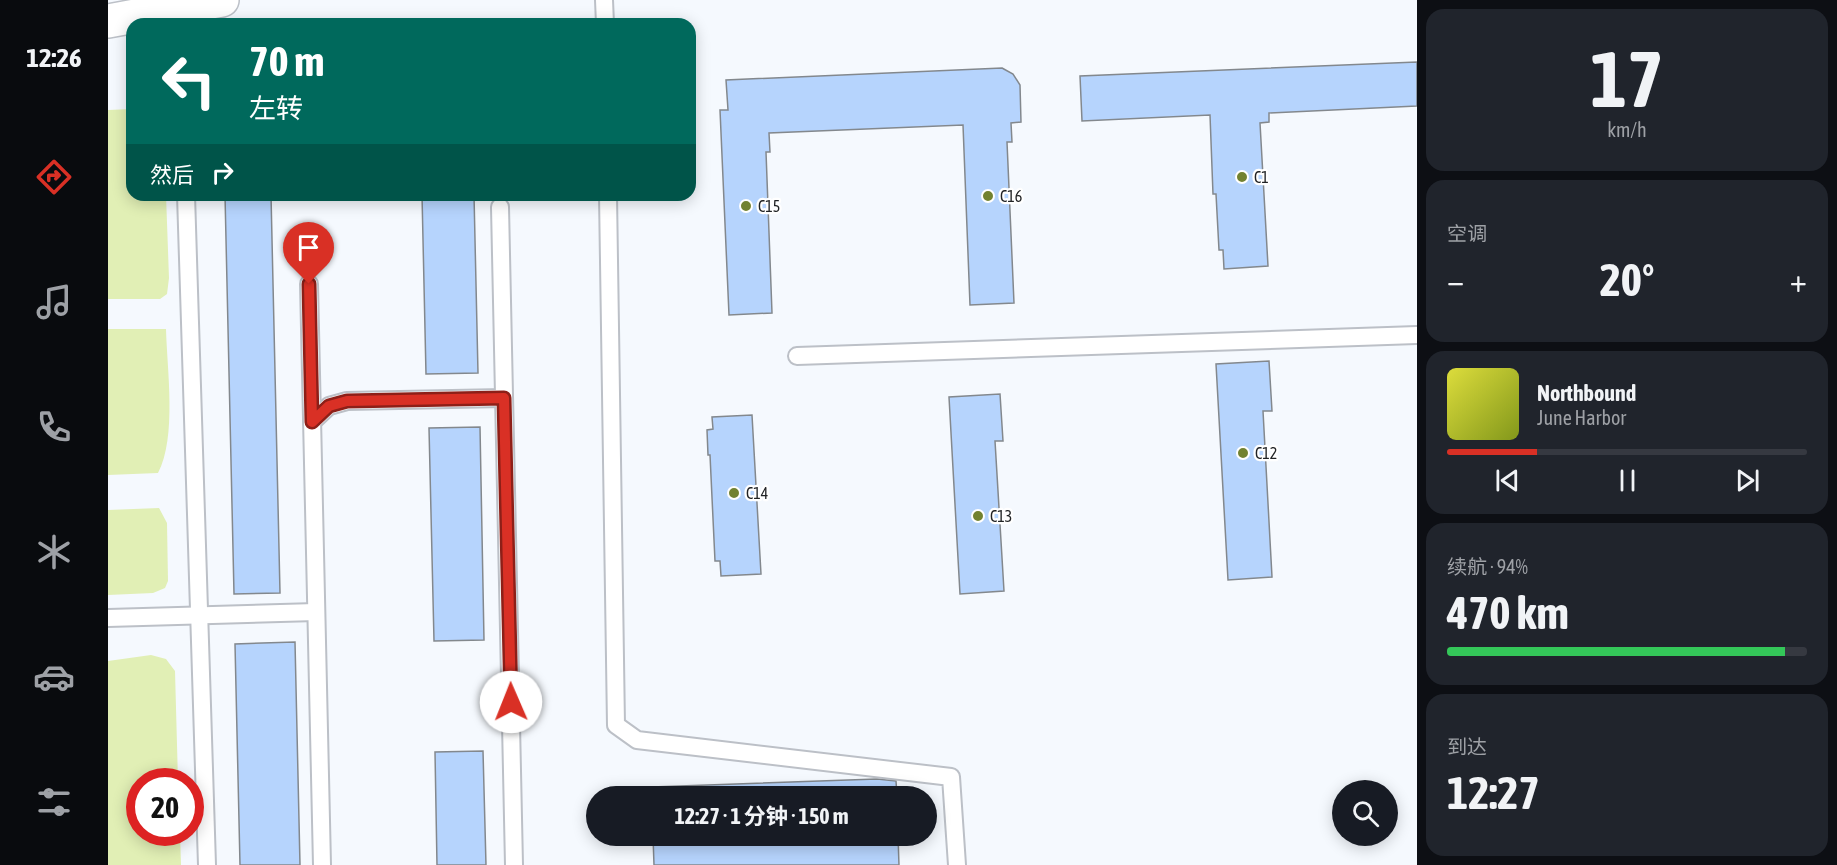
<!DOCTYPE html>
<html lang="zh">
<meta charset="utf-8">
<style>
body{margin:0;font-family:"Asap Condensed","Noto Sans SC",sans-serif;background:#20242c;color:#f1f3f6;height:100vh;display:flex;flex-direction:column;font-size:22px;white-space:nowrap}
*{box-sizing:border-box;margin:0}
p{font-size:20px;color:#9ea1a6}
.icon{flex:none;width:33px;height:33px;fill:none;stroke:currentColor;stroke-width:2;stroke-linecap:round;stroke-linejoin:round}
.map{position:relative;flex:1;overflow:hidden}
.side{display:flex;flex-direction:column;gap:9px;padding:9px;background:#0d0f14;width:420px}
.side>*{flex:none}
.hud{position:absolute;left:18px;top:18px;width:570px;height:183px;border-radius:18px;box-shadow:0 3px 15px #0003;background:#00695c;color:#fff;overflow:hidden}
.fabs{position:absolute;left:1224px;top:780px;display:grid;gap:12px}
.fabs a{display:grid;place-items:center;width:66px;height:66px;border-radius:50%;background:#171b24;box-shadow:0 3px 15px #0003;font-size:30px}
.speed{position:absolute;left:18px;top:768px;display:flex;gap:12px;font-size:30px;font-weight:700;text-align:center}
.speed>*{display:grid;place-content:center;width:78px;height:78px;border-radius:50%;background:#171b24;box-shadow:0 3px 15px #0003;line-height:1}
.speed .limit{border:9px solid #d22;background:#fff;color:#111}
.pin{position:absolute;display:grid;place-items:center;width:51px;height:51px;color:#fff;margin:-62px -26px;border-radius:50% 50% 50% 0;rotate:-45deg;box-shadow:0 0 6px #0007}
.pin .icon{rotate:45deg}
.me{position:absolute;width:66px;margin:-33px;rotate:359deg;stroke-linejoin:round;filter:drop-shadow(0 0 4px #0008)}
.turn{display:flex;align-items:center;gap:21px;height:126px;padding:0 24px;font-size:27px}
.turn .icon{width:78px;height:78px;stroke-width:2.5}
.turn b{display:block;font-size:42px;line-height:51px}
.then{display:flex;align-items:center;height:57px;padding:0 24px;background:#0003;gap:12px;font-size:22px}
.big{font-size:45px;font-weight:700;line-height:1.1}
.side .widget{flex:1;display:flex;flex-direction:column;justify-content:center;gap:9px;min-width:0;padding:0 21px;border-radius:18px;background:#20242c}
.side .dial{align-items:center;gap:0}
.dial b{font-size:78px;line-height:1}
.song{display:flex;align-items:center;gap:18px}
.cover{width:72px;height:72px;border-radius:9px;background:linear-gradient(135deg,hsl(60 70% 55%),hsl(70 70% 35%))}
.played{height:6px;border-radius:3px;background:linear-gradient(90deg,#d93025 25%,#363941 25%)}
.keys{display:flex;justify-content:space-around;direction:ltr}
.heat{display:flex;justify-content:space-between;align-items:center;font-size:33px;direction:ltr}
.charge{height:9px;border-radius:4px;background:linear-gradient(90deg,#34c759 94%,#363941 0)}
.trip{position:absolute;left:478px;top:786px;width:351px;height:60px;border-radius:30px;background:#171b24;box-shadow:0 3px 15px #0003;font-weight:700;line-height:60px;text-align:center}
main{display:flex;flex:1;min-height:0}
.tab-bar{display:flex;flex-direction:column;width:108px;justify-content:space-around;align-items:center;background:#090b0e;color:#9ea1a6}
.tab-bar .icon{width:42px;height:42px}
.tab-bar .active{color:#d93025}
.tab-bar b{font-size:27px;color:#f1f3f6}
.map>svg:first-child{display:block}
</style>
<main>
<nav class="tab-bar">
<b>12:26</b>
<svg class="icon active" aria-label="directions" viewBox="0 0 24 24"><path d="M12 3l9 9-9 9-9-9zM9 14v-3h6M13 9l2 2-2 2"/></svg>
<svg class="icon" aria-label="music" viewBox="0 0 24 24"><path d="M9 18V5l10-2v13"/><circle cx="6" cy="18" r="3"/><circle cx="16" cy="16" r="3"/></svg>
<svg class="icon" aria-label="phone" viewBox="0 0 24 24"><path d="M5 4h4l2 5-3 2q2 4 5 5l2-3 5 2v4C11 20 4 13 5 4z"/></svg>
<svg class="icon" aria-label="climate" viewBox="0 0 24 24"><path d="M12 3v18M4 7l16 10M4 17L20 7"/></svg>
<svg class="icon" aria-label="car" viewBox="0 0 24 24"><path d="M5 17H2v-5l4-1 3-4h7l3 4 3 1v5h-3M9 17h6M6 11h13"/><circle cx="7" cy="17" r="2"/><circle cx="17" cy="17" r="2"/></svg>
<svg class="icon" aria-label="filters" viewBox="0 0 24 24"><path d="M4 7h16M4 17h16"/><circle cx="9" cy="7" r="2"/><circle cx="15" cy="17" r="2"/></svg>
</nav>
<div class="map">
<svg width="1309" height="865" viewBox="0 0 1309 865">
<rect width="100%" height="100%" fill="#f5f9fe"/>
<g fill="#e1efb5">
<polygon points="24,109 24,195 58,195 61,278 59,294 52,299 0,299 0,110"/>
<path d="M 0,329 L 58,329 C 59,370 69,437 50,473 L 0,475 Z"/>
<polygon points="51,508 59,523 60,581 57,588 45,593 0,595 0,510"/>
<polygon points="43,655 58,659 67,671 70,781 32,782 32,832 72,833 73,865 0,865 0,661"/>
</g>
<g fill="#b6d4fd" stroke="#83888d" stroke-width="1.5">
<polygon points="1309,62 1309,106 1161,113 1161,122 1152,123 1160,266 1116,269 1115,250 1111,250 1108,194 1105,194 1102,115 974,121 972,76"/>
<polygon points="894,68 905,74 912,85 913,122 903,123 904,142 899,142 906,303 862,305 855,125 661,133 662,152 658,152 664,313 621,315 612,110 620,110 618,80"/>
<polygon points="117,195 163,195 172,593 126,594"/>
<polygon points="314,195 366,195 370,373 318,374"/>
<polygon points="1161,361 1164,411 1155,411 1164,577 1120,580 1108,364"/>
<polygon points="892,394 895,441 887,441 896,591 852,594 841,397"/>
<polygon points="644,415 653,574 613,576 612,561 607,561 602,455 600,455 599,430 605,429 604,417"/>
<polygon points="372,427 376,640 326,641 321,428"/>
<polygon points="187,642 192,865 132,865 127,644"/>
<polygon points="375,751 378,865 329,865 327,752"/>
<polygon points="769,779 788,781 789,796 544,796 544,787"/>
<polygon points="545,836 790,836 791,865 546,865"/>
</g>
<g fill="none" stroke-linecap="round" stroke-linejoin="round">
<g stroke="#bcc0c7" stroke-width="20">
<g id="lane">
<polyline points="496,0 497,24"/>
<polyline points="78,195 99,865"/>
<polyline points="500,195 508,725 529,740 843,777 849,865"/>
<polyline points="392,207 406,865"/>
<polyline points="201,284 214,865"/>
<polyline points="689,356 1309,335"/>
<polyline points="204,422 221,406 239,401 396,398"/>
<polyline points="0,618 208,612"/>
</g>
</g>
<g stroke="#bcc0c7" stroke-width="36">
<polyline id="secondary" points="0,21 114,0"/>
</g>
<use href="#lane" stroke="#fff" stroke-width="16"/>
<use href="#secondary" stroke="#fff" stroke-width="33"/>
</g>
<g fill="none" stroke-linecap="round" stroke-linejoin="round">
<g stroke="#8d1f18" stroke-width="15">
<polyline id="route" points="201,284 204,422 221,406 239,401 396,398 403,702"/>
</g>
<use href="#route" stroke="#d93025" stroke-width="10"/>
</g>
<g fill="#728230" stroke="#fff" stroke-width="2">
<circle cx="1134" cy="177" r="6"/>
<circle cx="880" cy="196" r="6"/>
<circle cx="638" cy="206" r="6"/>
<circle cx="1135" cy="453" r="6"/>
<circle cx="626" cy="493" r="6"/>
<circle cx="870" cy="516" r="6"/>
</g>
<g text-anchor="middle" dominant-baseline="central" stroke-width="4.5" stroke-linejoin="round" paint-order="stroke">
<g font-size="16" fill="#212325" stroke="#fff" text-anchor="start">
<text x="1146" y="177">C1</text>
<text x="892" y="196">C16</text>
<text x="650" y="206">C15</text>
<text x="1147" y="453">C12</text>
<text x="638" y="493">C14</text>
<text x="882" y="516">C13</text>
</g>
</g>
</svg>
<div class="fabs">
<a><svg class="icon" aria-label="search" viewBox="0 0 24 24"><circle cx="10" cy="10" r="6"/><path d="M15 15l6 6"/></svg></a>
</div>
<div class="speed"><div class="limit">20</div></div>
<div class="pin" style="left:201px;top:284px;background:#d93025"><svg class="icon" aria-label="arrive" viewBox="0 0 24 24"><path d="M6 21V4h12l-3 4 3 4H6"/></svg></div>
<svg class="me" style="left:403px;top:702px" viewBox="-20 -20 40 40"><circle r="19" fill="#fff"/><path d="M0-13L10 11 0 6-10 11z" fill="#d93025"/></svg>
<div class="trip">12:27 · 1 分钟 · 150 m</div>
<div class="hud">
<div class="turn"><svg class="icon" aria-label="left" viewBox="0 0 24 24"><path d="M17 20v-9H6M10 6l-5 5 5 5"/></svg><div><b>70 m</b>左转</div></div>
<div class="then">然后<svg class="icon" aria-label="right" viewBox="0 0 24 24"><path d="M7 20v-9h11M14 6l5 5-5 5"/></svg></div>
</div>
</div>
<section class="side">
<div class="widget dial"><b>17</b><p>km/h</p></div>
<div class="widget"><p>空调</p>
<div class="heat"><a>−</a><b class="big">20°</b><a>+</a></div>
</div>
<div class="widget">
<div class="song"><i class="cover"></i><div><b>Northbound</b><p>June Harbor</p></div></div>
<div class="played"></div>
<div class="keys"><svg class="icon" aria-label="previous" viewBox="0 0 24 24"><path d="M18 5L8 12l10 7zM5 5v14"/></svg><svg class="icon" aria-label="pause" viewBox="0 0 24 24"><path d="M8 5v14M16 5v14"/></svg><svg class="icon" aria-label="next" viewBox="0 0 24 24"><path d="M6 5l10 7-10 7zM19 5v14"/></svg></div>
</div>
<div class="widget"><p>续航 · 94%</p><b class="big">470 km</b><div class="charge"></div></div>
<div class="widget"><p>到达</p><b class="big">12:27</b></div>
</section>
</main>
